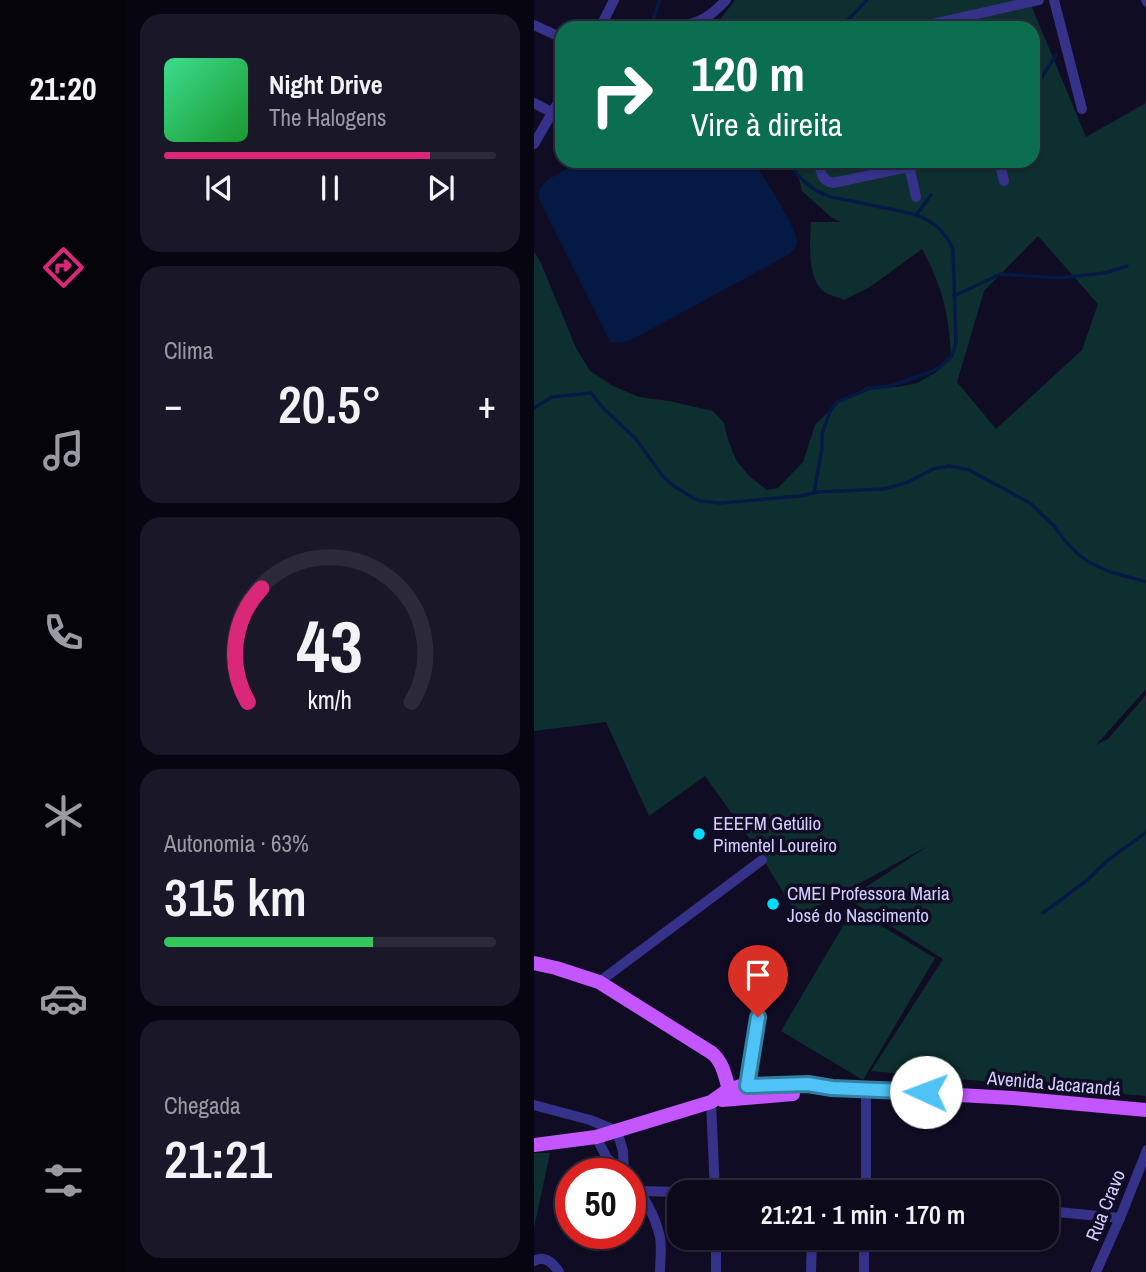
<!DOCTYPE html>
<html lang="pt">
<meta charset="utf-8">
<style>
body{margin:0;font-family:"Archivo Narrow",sans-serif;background:#1a1728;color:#f1f3f6;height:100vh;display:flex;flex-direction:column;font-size:26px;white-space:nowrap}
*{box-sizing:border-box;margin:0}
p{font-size:23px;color:#9a9aa3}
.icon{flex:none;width:38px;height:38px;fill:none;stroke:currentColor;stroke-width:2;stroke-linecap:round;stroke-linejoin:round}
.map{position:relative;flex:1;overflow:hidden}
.sheet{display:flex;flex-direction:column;gap:14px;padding:14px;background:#07050f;width:408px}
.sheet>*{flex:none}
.guide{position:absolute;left:21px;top:21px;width:485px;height:147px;border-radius:21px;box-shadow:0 2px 5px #0004,0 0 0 2px #2c2a3a;background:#0b6e4f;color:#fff;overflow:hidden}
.speed{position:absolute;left:21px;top:1158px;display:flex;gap:14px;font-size:35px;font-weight:700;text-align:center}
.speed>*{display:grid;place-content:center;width:91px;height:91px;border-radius:50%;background:#0c091b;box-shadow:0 2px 5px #0004,0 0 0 2px #2c2a3a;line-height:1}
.speed .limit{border:10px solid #d22;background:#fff;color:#111}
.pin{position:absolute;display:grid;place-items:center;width:60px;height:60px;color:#fff;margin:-72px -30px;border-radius:50% 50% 50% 0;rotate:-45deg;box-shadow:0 0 7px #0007}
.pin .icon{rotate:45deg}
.me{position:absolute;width:77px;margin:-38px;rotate:272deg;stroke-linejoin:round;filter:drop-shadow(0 0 5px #0008)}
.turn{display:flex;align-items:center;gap:24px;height:147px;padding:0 21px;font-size:32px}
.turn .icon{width:91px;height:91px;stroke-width:2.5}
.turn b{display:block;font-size:49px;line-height:60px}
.big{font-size:52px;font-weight:600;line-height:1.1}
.sheet .widget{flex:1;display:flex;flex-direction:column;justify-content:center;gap:10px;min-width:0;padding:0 24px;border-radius:21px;background:#1a1728}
.sheet .dial{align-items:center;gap:0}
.dial svg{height:182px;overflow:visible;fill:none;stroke:#2c2a3a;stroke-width:7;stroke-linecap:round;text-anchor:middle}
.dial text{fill:#f1f3f6;stroke:none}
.song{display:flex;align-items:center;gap:21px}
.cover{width:84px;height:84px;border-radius:10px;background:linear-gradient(135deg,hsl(150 70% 55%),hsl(130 70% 35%))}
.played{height:7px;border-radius:4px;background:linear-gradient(90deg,#db2777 80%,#2c2a3a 80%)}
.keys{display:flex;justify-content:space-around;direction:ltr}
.heat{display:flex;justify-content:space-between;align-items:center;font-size:38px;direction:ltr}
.charge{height:10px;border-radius:5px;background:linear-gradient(90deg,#34c759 63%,#2c2a3a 0)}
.trip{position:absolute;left:133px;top:1180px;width:392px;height:70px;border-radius:21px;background:#0c091b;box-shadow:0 2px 5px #0004,0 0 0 2px #2c2a3a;font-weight:600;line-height:70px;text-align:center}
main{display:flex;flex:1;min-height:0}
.tab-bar{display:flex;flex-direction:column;width:126px;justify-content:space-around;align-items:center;background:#05040b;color:#9a9aa3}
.tab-bar .icon{width:49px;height:49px}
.tab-bar .current{color:#db2777}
.tab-bar b{font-size:32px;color:#f1f3f6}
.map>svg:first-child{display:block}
</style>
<main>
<nav class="tab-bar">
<b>21:20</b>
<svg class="icon current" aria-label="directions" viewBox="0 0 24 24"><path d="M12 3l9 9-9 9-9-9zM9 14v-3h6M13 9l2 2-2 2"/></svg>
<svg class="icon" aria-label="music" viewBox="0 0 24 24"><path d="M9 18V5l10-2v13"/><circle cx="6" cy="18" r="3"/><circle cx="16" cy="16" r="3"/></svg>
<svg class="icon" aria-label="phone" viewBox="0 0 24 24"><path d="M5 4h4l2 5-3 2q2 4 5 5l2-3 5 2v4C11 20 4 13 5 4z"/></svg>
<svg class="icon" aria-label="climate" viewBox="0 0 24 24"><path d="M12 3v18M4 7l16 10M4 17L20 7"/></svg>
<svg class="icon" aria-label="car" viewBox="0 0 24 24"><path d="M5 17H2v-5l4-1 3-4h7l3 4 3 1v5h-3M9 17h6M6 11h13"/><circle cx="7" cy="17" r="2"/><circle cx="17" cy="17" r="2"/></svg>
<svg class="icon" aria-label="filters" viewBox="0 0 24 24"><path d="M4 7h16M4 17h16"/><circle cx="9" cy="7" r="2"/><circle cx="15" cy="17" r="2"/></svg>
</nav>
<section class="sheet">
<div class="widget">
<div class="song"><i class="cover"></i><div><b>Night Drive</b><p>The Halogens</p></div></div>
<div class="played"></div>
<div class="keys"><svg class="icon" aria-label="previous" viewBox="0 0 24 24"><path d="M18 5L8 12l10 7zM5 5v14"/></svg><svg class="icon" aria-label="pause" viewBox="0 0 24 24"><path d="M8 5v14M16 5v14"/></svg><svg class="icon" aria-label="next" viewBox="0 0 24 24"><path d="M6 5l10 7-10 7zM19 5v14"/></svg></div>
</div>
<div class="widget"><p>Clima</p>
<div class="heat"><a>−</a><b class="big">20.5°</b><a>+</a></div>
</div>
<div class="widget dial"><svg viewBox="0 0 100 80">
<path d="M14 69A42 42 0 1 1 86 69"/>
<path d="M14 69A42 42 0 0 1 20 19" stroke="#db2777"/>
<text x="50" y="56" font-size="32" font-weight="700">43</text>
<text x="50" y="72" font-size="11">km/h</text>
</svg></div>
<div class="widget"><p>Autonomia · 63%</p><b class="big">315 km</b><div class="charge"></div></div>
<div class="widget"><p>Chegada</p><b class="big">21:21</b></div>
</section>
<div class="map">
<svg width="613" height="1272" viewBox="0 0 613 1272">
<rect width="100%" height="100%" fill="#100c24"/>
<g fill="#0e2f2f" fill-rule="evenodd">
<path d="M 201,0 L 495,0 L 552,137 L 612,103 L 612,689 L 562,745 L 574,739 L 612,695 L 612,1096 L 337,1071 L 409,959 L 314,899 L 394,846 L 264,917 L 225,852 L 171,776 L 115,816 L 72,722 L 0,731 L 0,252 L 6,261 L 42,348 L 56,371 L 79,386 L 105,397 L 135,401 L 179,411 L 190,423 L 194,440 L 202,460 L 215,476 L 233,490 L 244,488 L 269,462 L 281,425 L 302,404 L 333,387 L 364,387 L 383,383 L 401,373 L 417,358 C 415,313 409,289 388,249 L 336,287 L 310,300 C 304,297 293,295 288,290 C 273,276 276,241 277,222 L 306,222 L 297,217 L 268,191 L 264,175 L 254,161 L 499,161 L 499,28 L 181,28 L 182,25 ZM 504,236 L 564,304 L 548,350 L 462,429 L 423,382 L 450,291 Z"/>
<polygon points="319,909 401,958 329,1080 247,1031"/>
<polygon points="0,1153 16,1153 0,1228"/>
</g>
<path fill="#041a45" d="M 45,161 L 220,161 C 229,178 261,224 263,241 C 263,248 259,251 254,255 L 95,341 L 77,343 L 6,201 L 5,190 L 12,181 Z"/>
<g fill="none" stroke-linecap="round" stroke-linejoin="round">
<g stroke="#041a45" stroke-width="3.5">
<polyline points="116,28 126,0"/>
<polyline points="306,28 333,0"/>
<polyline points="499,88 505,82 522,55"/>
<path d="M 254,161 C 265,179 277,190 297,197 C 313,200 329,203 346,207 C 378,213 404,216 419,249 L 422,343 L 418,356 L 405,368 L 396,372 L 357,386 L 337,388 L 303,402 L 296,411 L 288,434 L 288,448 L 280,493"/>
<polyline points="383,214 397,195"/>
<polyline points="420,296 467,274 525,278 571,273 593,266"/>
<polyline points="0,408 18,397 57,393 69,408 102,439 128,475 137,484 159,498 167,501 187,503 266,496 284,492 350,489 374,482 399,469 415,466 435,470 496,503 520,526 531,541 546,556 557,563 576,572 613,582"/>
<polyline points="509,913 552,881 574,860 613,832"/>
</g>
<g stroke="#363189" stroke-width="10">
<polyline points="520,0 548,109"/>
<polyline points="612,0 613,2"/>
<polyline points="0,25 28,38"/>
<polyline points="66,28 80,0"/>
<path d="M 141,28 C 166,22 174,19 192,0"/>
<polyline points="381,28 505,0"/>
<polyline points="0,103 19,113"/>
<polyline points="0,144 28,96"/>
<path d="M 284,161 C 287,171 287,181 299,183 L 402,161"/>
<polyline points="374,161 382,197"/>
<polyline points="465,161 470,181"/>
<polyline points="65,982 228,860"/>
<polyline points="213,1090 224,1017"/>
<polyline points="177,1102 181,1192"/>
<polyline points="0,1105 56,1120 83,1131 89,1151 90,1174"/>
<polyline points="62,1137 73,1158 90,1174"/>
<path d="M 96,1181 C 111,1196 121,1217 126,1237 C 128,1248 126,1261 126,1272"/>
<polyline points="106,1191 145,1192"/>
<polyline points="332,1192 332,1090"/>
<polyline points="513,1211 586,1218"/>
<polyline points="182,1237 182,1272"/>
<path d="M 0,1261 C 11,1255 19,1263 25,1272"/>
<polyline points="277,1272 278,1237"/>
<polyline points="330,1272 330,1237"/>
<polyline points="562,1272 586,1218 613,1150"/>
</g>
<g stroke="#c356ff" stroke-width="14">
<path d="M 0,963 L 22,968 L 65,982 L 178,1053 C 191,1064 192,1082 197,1097"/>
<polyline points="188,1100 259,1094"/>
<polyline points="0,1145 62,1137 177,1102 194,1090 207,1086 274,1084 298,1088 479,1098 613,1110"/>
</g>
</g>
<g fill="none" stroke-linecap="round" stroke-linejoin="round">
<g stroke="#337fa1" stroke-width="18">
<polyline id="route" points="224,1017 213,1086 274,1084 298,1088 392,1092"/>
</g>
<use href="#route" stroke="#4fc3f7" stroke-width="12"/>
</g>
<g fill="#00dcfa" stroke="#100c24" stroke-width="2.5">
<circle cx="165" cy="834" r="7"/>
<circle cx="239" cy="904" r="7"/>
</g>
<g text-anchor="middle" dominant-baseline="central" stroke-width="7" stroke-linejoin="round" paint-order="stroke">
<g font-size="19" fill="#d5cfff" stroke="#100c24" text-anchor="start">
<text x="179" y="823">EEEFM Getúlio<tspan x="179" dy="22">Pimentel Loureiro</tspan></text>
<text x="253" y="893">CMEI Professora Maria<tspan x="253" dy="22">José do Nascimento</tspan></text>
</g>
<g font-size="19" fill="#d5cfff" stroke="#100c24">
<text transform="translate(520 1083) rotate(5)">Avenida Jacarandá</text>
<text transform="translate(571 1205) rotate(-68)">Rua Cravo</text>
</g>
</g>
</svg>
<div class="speed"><div class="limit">50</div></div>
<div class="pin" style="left:224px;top:1017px;background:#d93025"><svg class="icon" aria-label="arrive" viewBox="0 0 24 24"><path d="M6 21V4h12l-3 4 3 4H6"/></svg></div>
<svg class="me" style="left:392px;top:1092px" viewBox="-20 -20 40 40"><circle r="19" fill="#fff"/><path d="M0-13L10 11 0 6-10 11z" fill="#4fc3f7"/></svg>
<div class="trip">21:21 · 1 min · 170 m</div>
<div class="guide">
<div class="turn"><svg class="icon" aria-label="right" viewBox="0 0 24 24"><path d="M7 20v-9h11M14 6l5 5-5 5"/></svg><div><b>120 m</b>Vire à direita</div></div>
</div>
</div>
</main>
